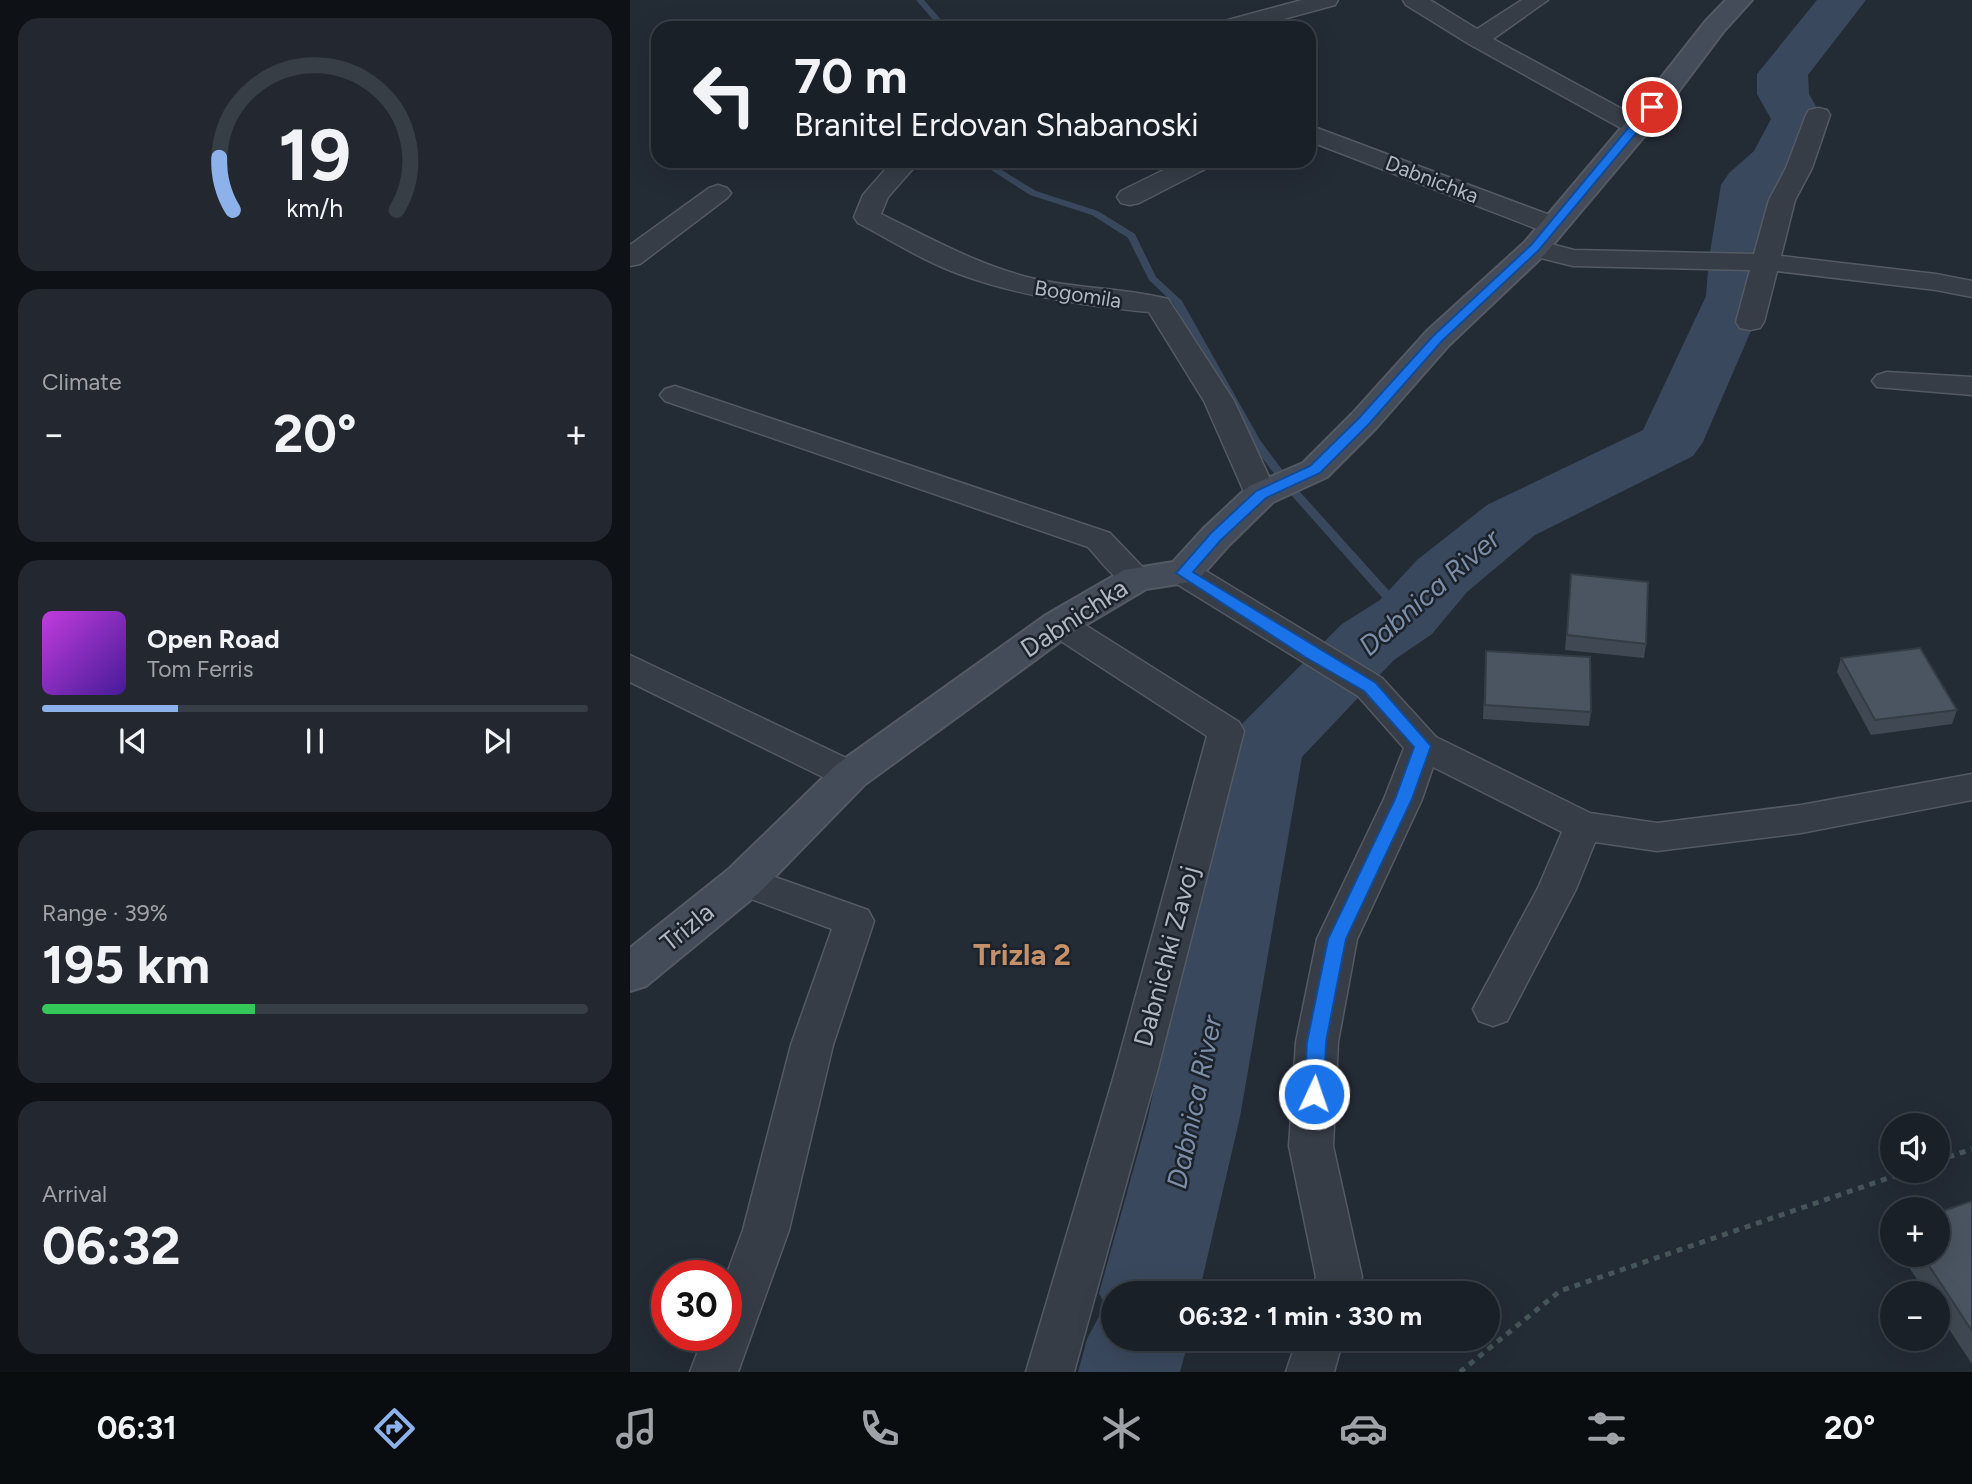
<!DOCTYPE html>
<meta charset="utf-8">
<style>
body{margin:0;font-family:Figtree,sans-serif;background:#232830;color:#f1f3f6;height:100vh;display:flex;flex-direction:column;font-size:26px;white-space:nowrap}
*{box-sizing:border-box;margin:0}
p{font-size:23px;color:#9fa3a8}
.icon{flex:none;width:38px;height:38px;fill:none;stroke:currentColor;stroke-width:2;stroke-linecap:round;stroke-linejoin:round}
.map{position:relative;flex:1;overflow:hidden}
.details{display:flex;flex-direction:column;gap:18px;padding:18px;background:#0e1216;width:630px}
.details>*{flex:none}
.hud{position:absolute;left:21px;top:21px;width:665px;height:147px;border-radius:21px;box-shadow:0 7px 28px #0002,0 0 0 2px #383e45;background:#1a2028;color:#f1f3f6;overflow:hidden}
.tools{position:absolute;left:1250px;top:1113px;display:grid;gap:14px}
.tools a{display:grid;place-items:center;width:70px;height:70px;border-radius:50%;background:#1a2028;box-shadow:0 7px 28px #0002,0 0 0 2px #383e45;font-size:35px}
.speed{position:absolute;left:21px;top:1260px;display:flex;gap:14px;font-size:35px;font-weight:700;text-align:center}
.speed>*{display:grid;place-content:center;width:91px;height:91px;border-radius:50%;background:#1a2028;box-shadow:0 7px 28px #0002,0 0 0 2px #383e45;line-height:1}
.speed .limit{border:10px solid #d22;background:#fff;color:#111}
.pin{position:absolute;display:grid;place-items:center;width:60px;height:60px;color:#fff;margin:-30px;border:4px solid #fff;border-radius:50%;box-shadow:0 2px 7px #0007}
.me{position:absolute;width:77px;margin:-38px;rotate:3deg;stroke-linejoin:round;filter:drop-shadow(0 0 5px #0008)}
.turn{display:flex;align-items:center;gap:24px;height:147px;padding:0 28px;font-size:32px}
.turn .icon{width:91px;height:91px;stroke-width:2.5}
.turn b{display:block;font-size:49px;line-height:60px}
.big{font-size:52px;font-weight:700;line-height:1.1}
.details .widget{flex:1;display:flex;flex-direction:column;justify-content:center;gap:10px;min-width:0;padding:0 24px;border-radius:21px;background:#232830}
.details .dial{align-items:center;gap:0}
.dial svg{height:182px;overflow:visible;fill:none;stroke:#383e45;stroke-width:7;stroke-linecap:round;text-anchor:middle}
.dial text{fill:#f1f3f6;stroke:none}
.song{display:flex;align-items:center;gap:21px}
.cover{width:84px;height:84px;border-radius:10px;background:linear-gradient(135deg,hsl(290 70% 55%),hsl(260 70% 35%))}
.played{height:7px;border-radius:4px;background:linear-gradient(90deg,#8db1eb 25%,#383e45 25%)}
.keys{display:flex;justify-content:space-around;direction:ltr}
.heat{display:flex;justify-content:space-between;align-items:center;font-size:38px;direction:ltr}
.charge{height:10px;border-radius:5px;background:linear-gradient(90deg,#34c759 39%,#383e45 0)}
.trip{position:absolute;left:471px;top:1281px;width:399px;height:70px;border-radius:35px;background:#1a2028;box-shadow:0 7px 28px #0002,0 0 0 2px #383e45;font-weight:700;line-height:70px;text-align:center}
.tab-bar{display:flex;height:112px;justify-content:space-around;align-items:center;background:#0a0d10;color:#9fa3a8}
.tab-bar .icon{width:49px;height:49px}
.tab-bar .current{color:#8db1eb}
.tab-bar b{font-size:32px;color:#f1f3f6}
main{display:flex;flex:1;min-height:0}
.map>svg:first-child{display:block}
</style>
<main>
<section class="details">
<div class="widget dial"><svg viewBox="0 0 100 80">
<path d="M14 69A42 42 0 1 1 86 69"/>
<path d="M14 69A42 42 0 0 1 8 46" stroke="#8db1eb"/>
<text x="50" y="56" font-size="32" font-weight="700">19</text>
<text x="50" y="72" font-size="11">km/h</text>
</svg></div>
<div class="widget"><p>Climate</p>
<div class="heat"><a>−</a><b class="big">20°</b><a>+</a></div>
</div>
<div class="widget">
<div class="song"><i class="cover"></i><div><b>Open Road</b><p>Tom Ferris</p></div></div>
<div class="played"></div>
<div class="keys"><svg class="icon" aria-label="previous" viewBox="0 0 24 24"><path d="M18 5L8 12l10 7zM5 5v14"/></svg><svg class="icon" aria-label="pause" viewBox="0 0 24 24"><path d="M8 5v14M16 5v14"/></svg><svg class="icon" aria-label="next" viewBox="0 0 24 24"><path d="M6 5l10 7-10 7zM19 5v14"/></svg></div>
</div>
<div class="widget"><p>Range · 39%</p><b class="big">195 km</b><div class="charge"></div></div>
<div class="widget"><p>Arrival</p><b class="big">06:32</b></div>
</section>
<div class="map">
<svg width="1342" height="1372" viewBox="0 0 1342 1372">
<rect width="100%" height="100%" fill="#232b35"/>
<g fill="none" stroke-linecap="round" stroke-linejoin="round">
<g fill="#3a485d" fill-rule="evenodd">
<polygon points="286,0 294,0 313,22 312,28 304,28 305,22"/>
<polygon points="347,161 357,161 406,191 468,211 505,234 526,277 552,301 630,440 662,483 780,614 782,617 780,620 772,620 654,487 621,443 543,303 519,280 498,238 462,215 400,195"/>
</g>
<polygon fill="#3a485d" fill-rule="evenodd" points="1187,0 1236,0 1178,75 1179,94 1193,119 1174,159 1146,190 1137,258 1136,296 1073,442 1063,456 905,535 837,592 802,634 764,660 672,757 610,1117 569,1293 483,1293 483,1339 559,1339 550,1372 448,1372 457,1339 475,1305 469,1293 518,1117 596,748 608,728 712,624 750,600 787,560 857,505 1013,430 1076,296 1079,258 1091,185 1099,173 1124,151 1141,119 1127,94 1127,74"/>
<g stroke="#545a64" stroke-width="3">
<g id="street">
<polygon points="672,0 708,0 705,5 621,28 584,28 587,23"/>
<polygon points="773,0 800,0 847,29 892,0 918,0 863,39 1016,122 1019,127 1016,132 1007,134 998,132 839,44 776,5"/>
<polygon points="1188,108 1197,110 1200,115 1182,168 1165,200 1151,256 1306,274 1342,281 1342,297 1306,290 1147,271 1134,322 1130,328 1120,330 1110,328 1106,322 1120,270 943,266 895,254 892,248 895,242 905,240 944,250 1124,254 1139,200 1156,168 1176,115 1179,110"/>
<polygon points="679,125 933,220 937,226 933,232 924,234 915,232 679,141"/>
<path d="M 257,161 L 285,161 L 287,164 L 258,197 L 251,214 C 302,239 349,266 405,279 C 448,289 495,288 538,299 L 604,401 L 647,494 L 642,501 L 631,504 L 620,501 L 615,494 L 574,401 L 519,312 C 455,306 389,296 329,274 C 293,261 261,240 228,223 L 224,217 L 233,195 L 260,164 Z"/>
<polygon points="552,161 585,161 581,166 509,203 500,205 491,203 487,197 491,191"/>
<polygon points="88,185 97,188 101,193 97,198 10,264 0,266 0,245 79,188"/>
<polygon points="1257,372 1342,377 1342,395 1247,387 1242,381 1247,375"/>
<path d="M 45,386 L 480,533 L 523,578 L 519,586 C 491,593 475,565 458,547 L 35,401 L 30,395 L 35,389 Z"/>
<polygon points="554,562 566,565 752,678 806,737 960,813 1027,823 1171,805 1342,774 1342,800 1171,833 1027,851 965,842 946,889 877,1021 863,1026 849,1021 843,1009 908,888 932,832 803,767 792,799 727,939 708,1042 703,1146 732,1277 727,1293 681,1293 686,1277 659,1146 666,1042 687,939 754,799 774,748 728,696 542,581 538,573 542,565"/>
<polygon points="429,613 441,616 609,722 614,731 527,1072 444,1372 396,1372 485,1072 577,736 417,632 412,624 417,616"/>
<polygon points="0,655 233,766 238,775 233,784 220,788 207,784 0,682"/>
<polygon points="114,866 238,910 244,921 203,1045 159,1230 108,1372 60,1372 74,1335 96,1335 96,1276 113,1230 161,1045 202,929 100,891 95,881 100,871"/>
<polygon points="667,1339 713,1339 704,1372 656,1372"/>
</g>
</g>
<g stroke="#545a64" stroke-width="4">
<polygon id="secondary" points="1096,0 1122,0 1093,32 1017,133 915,254 819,345 746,428 697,477 643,502 599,545 567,581 516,589 442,633 234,785 129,893 16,986 0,991 0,948 99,869 206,765 416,615 494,570 543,562 573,529 619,486 673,463 722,414 797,331 895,242 997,121 1075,22"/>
</g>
<g stroke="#465558" stroke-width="5" stroke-dasharray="6 6" stroke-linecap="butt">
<polyline points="1307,1161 1342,1149"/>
<polyline points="830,1372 930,1291 1279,1171"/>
</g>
<use href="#street" fill="#363d46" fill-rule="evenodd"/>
<use href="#secondary" fill="#444c59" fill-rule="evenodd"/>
</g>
<g fill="#404953">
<polygon points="941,574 1016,644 1014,658 935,650"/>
<polygon points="856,651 961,712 959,726 853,719"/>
<polygon points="1211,658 1327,710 1322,724 1241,735 1207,672"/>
<polygon points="1342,1201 1342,1364 1307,1311 1307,1293 1296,1293 1271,1255 1307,1255"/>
</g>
<g fill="#4b5561" stroke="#343c44" stroke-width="2">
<polygon points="941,574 1018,582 1016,644 937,635"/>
<polygon points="1290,648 1327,710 1245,720 1211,658"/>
<polygon points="856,651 960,657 961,712 855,705"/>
<polygon points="1342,1201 1342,1331 1292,1255 1307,1255 1307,1213"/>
</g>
<polygon fill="#1a73e8" stroke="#114b97" stroke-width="2" points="1018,104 1028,107 909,250 812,341 739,424 690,473 636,498 591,540 563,572 746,683 801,746 782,799 716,939 696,1042 694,1094 691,1100 684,1102 677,1100 674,1094 677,1042 698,939 765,799 784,747 734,691 675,657 546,573 581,533 626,491 680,466 729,418 803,336 901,245"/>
<g text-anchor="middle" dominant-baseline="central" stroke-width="5" stroke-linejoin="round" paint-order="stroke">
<g font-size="21" fill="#b1b7c2" stroke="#1b222b">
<text transform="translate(802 179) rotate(21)">Dabnichka</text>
<text transform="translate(448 294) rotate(9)">Bogomila</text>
</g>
<g font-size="26" fill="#b1b7c2" stroke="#1b222b">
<text transform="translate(444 618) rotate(-33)">Dabnichka</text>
<text transform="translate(57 927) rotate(-39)">Trizla</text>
<text transform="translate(536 956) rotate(-75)">Dabnichki Zavoj</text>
</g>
<g font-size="28" font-style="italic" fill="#7c8ea8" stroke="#1b222b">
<text transform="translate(799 592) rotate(-41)">Dabnica River</text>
<text transform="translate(564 1102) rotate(-78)">Dabnica River</text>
</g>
<g font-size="30" font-weight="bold" fill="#c69168" stroke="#1b222b">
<text x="392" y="954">Trizla 2</text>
</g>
</g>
</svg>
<div class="tools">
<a><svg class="icon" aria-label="sound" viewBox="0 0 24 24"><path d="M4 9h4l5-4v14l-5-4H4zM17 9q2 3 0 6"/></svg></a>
<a>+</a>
<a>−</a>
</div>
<div class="speed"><div class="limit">30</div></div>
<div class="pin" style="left:1022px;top:107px;background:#d93025"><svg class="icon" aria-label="arrive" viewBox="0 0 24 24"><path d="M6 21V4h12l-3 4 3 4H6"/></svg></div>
<svg class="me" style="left:684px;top:1094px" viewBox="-20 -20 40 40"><circle r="17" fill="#1a73e8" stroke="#fff" stroke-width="3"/><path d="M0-11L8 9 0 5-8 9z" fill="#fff"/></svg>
<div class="trip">06:32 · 1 min · 330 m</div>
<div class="hud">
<div class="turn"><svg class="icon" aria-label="left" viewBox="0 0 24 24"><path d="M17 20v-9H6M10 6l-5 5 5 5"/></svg><div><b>70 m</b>Branitel Erdovan Shabanoski</div></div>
</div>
</div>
</main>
<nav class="tab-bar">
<b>06:31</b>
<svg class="icon current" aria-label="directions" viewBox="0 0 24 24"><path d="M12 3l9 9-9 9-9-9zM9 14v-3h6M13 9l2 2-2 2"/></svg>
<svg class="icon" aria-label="music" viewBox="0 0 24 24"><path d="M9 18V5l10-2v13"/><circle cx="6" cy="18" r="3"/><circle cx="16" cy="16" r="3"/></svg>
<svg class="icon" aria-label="phone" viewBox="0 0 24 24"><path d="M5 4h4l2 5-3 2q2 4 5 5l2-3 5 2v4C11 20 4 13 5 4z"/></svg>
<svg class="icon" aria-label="climate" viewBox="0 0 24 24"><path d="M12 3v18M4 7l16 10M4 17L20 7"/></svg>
<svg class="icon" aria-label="car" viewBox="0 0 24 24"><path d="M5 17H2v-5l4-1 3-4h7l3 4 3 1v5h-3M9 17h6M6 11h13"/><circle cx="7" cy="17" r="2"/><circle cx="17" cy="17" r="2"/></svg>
<svg class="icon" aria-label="filters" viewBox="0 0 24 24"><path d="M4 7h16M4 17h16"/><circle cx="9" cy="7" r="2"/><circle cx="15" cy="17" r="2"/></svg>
<b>20°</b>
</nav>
